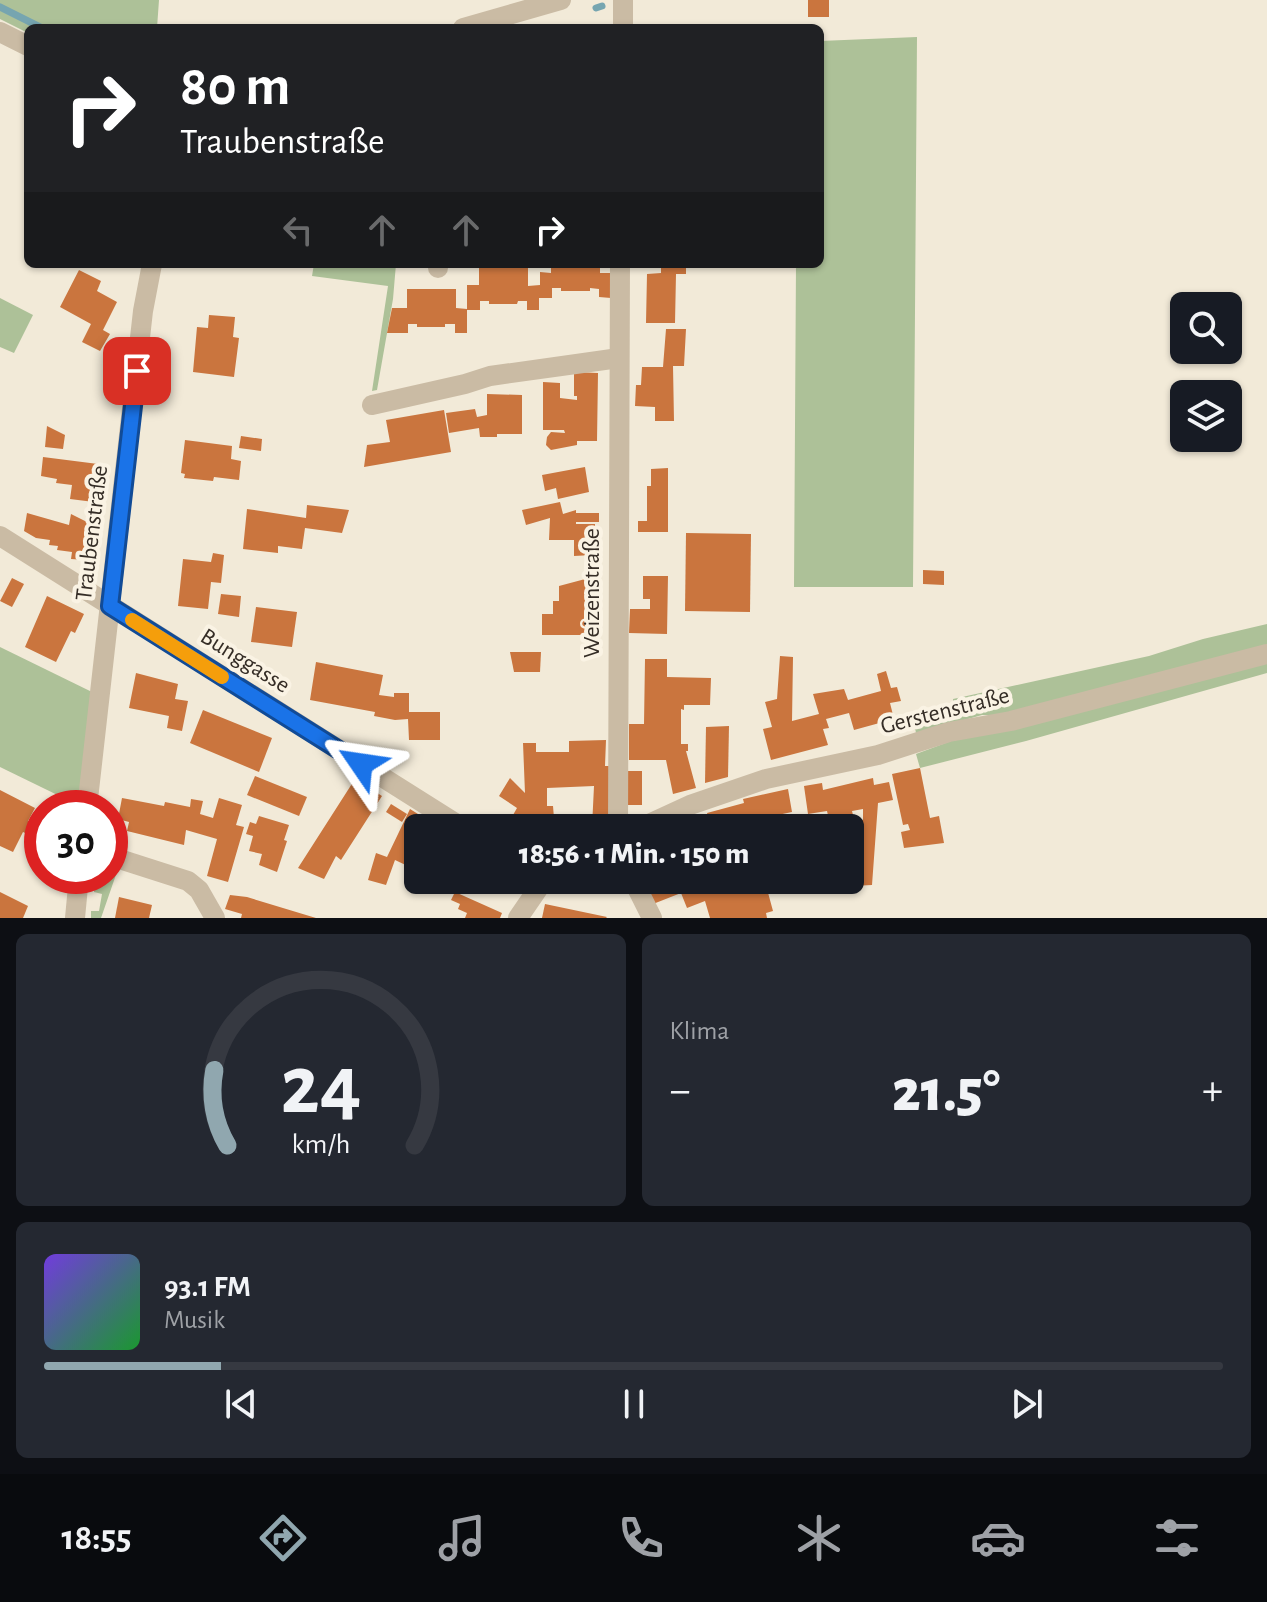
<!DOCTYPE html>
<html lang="de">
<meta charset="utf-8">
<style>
body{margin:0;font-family:"Alegreya Sans",sans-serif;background:#242831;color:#f1f3f6;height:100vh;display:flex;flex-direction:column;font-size:30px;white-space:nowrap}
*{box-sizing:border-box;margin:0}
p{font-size:26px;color:#9ea1a6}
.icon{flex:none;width:44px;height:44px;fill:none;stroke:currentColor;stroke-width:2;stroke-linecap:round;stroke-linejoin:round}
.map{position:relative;height:918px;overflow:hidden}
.details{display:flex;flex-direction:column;gap:16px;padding:16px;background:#0d0f14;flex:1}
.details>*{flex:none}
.top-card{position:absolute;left:24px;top:24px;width:800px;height:244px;border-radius:12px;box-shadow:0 2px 6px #0004;background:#202124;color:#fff;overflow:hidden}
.buttons{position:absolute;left:1170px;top:292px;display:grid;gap:16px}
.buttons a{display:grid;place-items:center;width:72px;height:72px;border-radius:12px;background:#171b24;box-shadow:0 2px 6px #0004;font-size:40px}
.speed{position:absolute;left:24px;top:790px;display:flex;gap:16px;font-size:40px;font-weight:700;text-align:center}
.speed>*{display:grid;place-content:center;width:104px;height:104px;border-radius:50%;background:#171b24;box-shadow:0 2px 6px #0004;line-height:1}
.speed .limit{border:12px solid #d22;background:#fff;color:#111}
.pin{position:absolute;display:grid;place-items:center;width:68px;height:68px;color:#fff;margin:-34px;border-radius:16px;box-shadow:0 4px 12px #0006}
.me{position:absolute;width:88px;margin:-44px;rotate:302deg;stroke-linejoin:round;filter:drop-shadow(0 0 6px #0008)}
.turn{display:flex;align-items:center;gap:28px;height:168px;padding:0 24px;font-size:36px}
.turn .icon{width:104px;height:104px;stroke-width:2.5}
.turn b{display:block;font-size:56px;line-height:68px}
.lanes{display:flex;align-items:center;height:76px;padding:0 24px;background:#0003;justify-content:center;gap:40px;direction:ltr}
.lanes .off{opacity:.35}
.big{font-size:60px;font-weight:800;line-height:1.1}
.details .card{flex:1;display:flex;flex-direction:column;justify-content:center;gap:12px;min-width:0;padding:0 28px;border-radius:12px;background:#242831}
.details .dial{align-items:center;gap:0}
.dial svg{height:208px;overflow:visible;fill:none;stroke:#363941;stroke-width:7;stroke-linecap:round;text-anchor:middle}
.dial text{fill:#f1f3f6;stroke:none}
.song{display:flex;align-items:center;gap:24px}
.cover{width:96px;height:96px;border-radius:12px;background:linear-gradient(135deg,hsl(260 70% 55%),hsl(130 70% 35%))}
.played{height:8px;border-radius:4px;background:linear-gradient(90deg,#90a7af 15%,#363941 15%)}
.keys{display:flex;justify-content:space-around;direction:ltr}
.heat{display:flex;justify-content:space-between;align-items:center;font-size:44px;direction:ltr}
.details .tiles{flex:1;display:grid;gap:16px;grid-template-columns:1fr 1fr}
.card:last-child{grid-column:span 2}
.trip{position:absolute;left:404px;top:814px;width:460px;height:80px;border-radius:12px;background:#171b24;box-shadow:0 2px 6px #0004;font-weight:800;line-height:80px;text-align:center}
.dock{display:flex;height:128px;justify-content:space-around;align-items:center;background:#090b0e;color:#9ea1a6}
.dock .icon{width:56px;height:56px}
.dock .selected{color:#90a7af}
.dock b{font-size:36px;color:#f1f3f6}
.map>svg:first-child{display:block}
</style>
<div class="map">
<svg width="1267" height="918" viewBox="0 0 1267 918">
<rect width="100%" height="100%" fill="#f2ead8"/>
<g fill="#adc198">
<polygon points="0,0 159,0 157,28 28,28 28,33 0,19"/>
<polygon points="917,37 913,587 794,587 796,264 820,264 820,41"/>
<polygon points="314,264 396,264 393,299 377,390 372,391 388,286 312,276"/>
<polygon points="0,298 33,315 14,353 0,347"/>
<polygon points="1267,624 1267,646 1015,715 982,715 919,733 916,733 914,723 953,714 953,699 1149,656 1203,639"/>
<polygon points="0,647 92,692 80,806 0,767"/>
<polygon points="1267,660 1267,673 1026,741 920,768 916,754 951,741 994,733"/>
<polygon points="110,866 119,866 101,918 91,918 91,911 99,911 102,894 94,892 95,876 110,876"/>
</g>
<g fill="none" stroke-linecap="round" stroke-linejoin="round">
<g stroke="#76a5b0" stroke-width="7">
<polyline points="0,7 42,28"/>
<polyline points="596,8 602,6"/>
</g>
</g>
<g fill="#ca753e">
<rect x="808" y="0" width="21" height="17"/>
<polygon points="551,264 600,264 600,273 611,273 611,298 599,297 599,289 590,288 590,291 561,291 561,288 552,288 552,298 539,298 539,310 527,310 527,301 518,301 517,304 489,304 489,301 480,301 480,310 467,310 467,333 455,333 455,324 445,324 445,327 417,327 417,324 408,324 408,333 387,333 392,308 407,308 407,289 456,289 456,308 467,309 467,285 479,285 479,266 528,266 528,286 540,285 540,272 551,273"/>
<polygon points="661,264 686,264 686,274 676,274 675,323 646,323 647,274 661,273"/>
<polygon points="79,270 101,281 97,291 117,302 103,330 110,334 100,351 82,342 91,324 60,307"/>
<polygon points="209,315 235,317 233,337 239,338 234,377 193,372 197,327 208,328"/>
<polygon points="666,329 686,329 684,366 673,366 674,421 655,421 655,407 635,406 636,385 641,385 642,367 663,367"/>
<polygon points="574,372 598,373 597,441 577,441 577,445 551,450 546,445 547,437 551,432 565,433 564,430 543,430 543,382 560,383 560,398 577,400 577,396 574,396"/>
<polygon points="487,394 522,395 522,434 497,434 497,437 480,437 479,428 449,433 446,413 475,409 477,417 487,415"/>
<polygon points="444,410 451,452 364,467 367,445 390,442 386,420"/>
<polygon points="47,426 65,435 63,449 45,447"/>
<polygon points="241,436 262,439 261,451 239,448"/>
<polygon points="185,440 232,446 231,459 241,461 239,480 214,477 213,481 184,478 185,474 181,473"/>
<polygon points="43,457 98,464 94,502 70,499 72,485 56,483 57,479 41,476"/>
<polygon points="585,467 589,492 558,499 556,488 545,491 542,475"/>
<polygon points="668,468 668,532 638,532 638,521 647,521 647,486 651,486 651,469"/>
<polygon points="560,502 563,514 576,510 576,513 599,513 599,522 576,522 576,524 595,524 595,552 592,551 592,555 574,556 574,540 549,540 550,518 526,525 522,510"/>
<polygon points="307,505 349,510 342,533 305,528 302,549 278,546 278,553 243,549 247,509 306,518"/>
<polygon points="27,513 69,525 71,514 91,524 86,560 71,559 72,552 57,550 58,546 49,545 50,540 36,538 24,531"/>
<polygon points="686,533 751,534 750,612 685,611"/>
<polygon points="213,553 224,555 221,583 211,582 208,609 178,606 183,559 211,562"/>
<polygon points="923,570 944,571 944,585 923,584"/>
<polygon points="643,576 668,576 667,634 629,633 630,609 650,609 650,599 643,599"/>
<polygon points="12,578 24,584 12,607 0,601"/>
<polygon points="589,578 589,601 599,601 599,635 542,635 542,614 553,614 553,601 559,601 559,586"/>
<polygon points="221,594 241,596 239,617 218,614"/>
<polygon points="47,596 84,614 75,633 71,631 56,662 25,647"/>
<polygon points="256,607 297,612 292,647 251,642"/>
<polygon points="510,652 541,652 540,672 514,672"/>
<polygon points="780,656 793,657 792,721 819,714 813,694 844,689 848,700 881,691 877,674 886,671 891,688 897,687 901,701 890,703 894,719 854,730 849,713 826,719 829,728 823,729 828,745 771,760 763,729 772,727 765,702 777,699"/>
<polygon points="645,659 667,659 667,677 711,678 710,705 684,705 684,710 681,709 681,744 688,744 688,751 686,751 696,788 673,794 666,760 629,760 629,724 644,724"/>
<polygon points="316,662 383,675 379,695 394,697 394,693 409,693 409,712 440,712 440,740 409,740 408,719 395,720 374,716 375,712 310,700"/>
<polygon points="136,673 178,684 175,699 188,701 182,731 167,728 169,716 129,708"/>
<polygon points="203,710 272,738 259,772 190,743"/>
<polygon points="729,726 728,777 705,783 706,727"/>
<polygon points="606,740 605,766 612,766 610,827 592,827 594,786 547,788 547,806 553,806 554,818 551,820 563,828 520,828 524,822 513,815 517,808 499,796 510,778 525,793 523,743 536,743 536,752 569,752 569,741"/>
<polygon points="920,768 930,818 939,816 944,843 904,848 901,832 910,830 908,824 903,825 892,774"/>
<rect x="625" y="771" width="17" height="34"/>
<polygon points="255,776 307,797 299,816 247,795"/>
<polygon points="873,778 874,785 889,782 893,800 878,803 872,885 852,886 857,820 863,820 863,809 852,811 854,819 830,824 827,811 808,814 804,786 822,783 823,790"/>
<polygon points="355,779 382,796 341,860 336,856 324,879 298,868"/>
<polygon points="788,789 792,812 773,816 775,827 711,828 707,813 744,803 743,799"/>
<polygon points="0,790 35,808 28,821 35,824 36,820 42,820 42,865 31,863 34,837 23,832 13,852 0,846"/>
<polygon points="122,798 164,806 165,802 190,807 191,799 203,801 200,814 213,818 219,798 242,805 236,825 244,827 228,882 207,876 217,839 186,830 184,845 127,831 129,822 118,819"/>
<polygon points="391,804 407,814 402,822 386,812"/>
<polygon points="410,809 434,824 432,828 418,828 418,856 412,868 395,860 386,885 368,880 376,853 387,857"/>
<polygon points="259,816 289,825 284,840 287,841 277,872 259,865 262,854 249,851 253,836 246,834 250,822 256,824"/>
<polygon points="431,880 458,880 454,890"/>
<polygon points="643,880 795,880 795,881 767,889 773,911 766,913 767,918 710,918 705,901 687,908 681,893 653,904"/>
<polygon points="0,892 28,906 23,918 0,918"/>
<polygon points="455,892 502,913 500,918 465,918 467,913 458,909 460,904 451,900"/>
<polygon points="230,895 247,897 316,918 241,918 242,914 225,909"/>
<polygon points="119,897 152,905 149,918 115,918"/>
<polygon points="545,904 607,917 606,918 542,918"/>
</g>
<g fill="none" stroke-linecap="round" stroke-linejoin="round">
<g stroke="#cabba4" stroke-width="20">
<polyline points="623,0 623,28"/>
<polyline points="463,28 561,0"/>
<polyline points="0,32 28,46"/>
<polyline points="438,264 438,268"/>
<polyline points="372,405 465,384 490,376 619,358"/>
<polyline points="0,536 463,828"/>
<polyline points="87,808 143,311 152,264"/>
<polyline points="618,828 620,264"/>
<polyline points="640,828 690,805 766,779 878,755 949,732 1011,721 1267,654"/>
<polyline points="110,856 188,881 199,890 215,918"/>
<polyline points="633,880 652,918"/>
<polyline points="75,918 79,876"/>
<polyline points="518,918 544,880"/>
</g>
</g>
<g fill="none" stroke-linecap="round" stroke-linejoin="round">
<g stroke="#114b97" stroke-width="20">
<polyline id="route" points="137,371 110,606 361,764"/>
</g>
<use href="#route" stroke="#1a73e8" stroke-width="14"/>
<polyline stroke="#f59e0b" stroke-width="14" points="132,620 222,677"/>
</g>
<g text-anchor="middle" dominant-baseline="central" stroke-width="8" stroke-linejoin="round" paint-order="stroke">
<g font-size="24" fill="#352d26" stroke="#faf3e4">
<text transform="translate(92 533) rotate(-83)">Traubenstraße</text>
<text transform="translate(592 593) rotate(-90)">Weizenstraße</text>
<text transform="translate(245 661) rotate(32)">Bunggasse</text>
<text transform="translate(945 711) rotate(-14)">Gerstenstraße</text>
</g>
</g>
</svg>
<div class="buttons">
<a><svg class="icon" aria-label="search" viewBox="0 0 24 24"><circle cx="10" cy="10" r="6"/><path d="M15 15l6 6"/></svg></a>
<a><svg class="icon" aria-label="layers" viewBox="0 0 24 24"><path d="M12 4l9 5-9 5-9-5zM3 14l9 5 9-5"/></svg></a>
</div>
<div class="speed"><div class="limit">30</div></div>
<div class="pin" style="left:137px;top:371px;background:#d93025"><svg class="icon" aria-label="arrive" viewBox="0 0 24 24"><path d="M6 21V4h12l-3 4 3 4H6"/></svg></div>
<svg class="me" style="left:361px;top:764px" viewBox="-20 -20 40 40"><path d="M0-17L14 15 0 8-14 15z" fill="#1a73e8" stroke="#fff" stroke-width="4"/></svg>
<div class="trip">18:56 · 1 Min. · 150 m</div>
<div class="top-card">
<div class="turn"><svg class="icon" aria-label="right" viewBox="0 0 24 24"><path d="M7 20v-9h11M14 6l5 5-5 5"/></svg><div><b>80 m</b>Traubenstraße</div></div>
<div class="lanes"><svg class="icon off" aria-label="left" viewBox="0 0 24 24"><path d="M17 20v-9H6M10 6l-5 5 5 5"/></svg><svg class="icon off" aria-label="ahead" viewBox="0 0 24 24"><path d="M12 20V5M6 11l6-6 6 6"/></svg><svg class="icon off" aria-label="ahead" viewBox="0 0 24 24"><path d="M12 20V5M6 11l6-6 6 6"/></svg><svg class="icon" aria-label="right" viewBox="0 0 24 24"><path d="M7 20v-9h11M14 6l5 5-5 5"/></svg></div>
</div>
</div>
<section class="details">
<div class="tiles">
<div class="card dial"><svg viewBox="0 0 100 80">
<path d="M14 69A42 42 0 1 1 86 69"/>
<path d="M14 69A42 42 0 0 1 9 40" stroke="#90a7af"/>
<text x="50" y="56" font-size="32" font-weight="700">24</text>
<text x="50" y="72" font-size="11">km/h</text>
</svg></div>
<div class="card"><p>Klima</p>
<div class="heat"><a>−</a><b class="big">21.5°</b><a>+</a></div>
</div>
<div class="card">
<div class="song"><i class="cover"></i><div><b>93.1 FM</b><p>Musik</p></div></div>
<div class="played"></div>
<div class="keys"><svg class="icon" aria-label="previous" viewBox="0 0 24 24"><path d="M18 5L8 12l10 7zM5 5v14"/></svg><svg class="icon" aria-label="pause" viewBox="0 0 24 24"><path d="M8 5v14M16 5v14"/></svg><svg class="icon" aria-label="next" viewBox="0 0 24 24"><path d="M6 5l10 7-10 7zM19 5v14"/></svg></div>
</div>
</div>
</section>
<nav class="dock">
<b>18:55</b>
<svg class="icon selected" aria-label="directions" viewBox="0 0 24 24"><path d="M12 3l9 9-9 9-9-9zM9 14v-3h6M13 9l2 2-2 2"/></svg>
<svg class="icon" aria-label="music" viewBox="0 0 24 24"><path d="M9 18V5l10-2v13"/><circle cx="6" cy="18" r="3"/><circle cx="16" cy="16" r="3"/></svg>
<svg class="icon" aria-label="phone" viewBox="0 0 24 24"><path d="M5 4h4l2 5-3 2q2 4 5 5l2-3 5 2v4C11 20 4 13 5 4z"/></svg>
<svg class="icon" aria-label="climate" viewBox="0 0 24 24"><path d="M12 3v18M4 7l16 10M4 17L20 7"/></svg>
<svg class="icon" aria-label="car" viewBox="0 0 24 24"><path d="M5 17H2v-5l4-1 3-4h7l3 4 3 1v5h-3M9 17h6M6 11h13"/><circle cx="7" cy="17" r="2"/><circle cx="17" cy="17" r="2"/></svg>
<svg class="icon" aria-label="filters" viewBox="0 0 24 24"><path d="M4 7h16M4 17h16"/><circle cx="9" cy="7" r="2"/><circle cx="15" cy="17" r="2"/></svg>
</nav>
